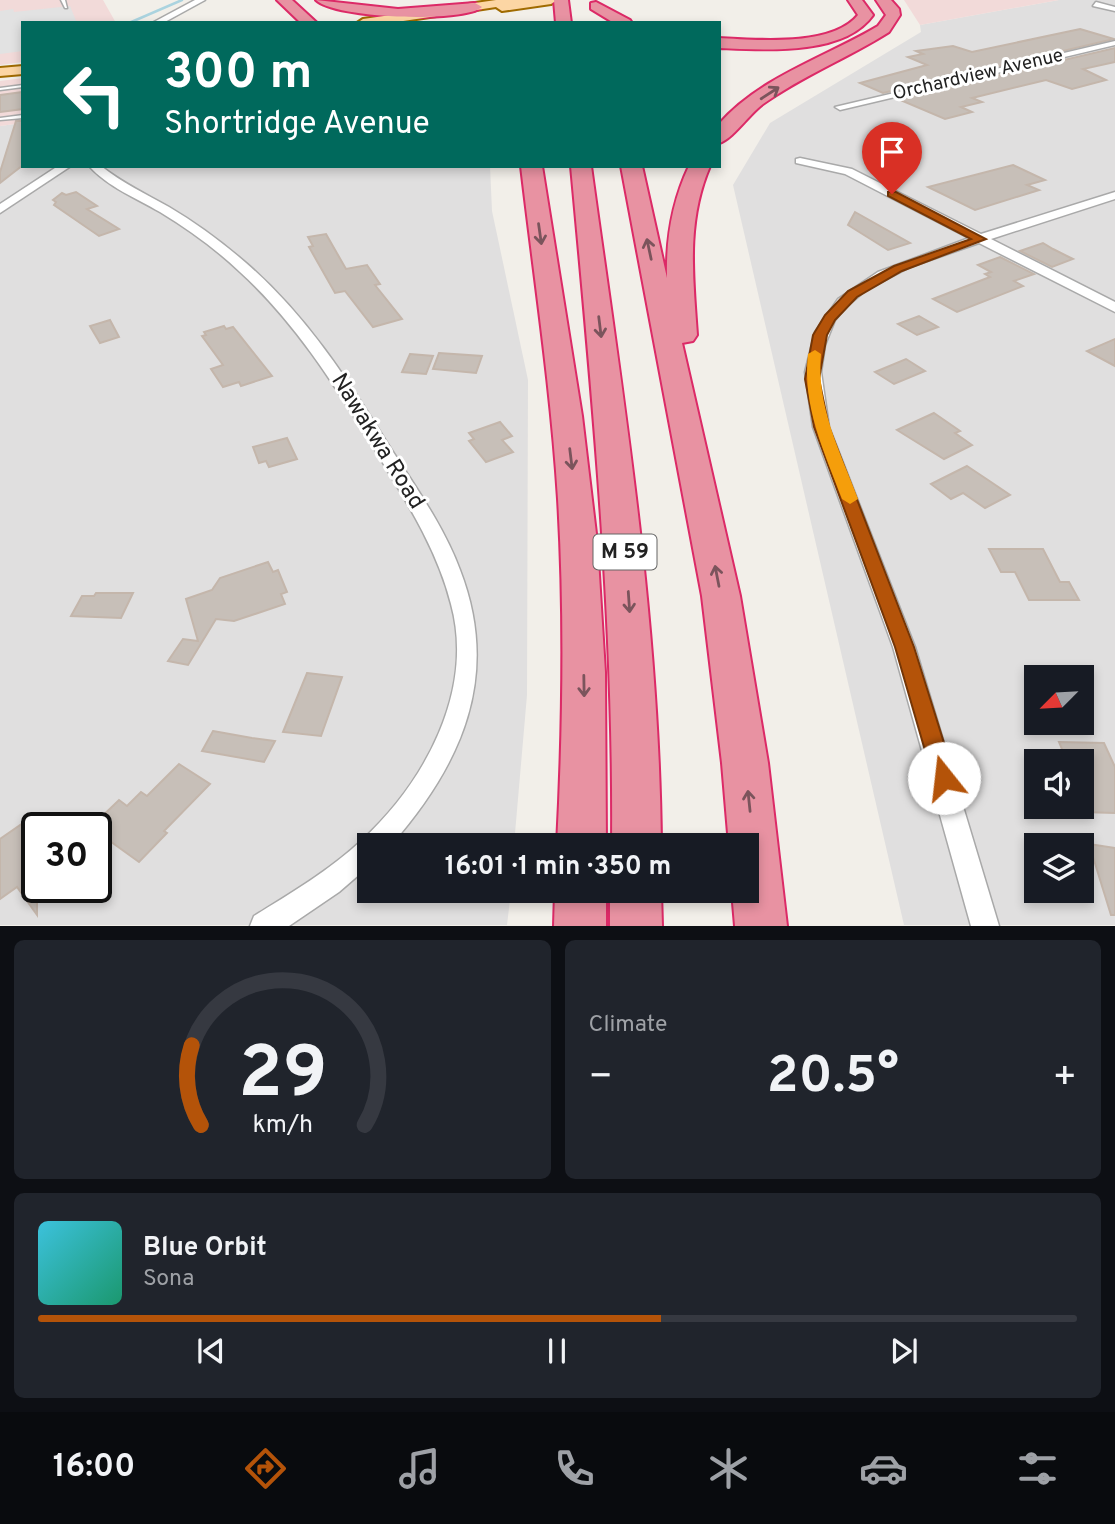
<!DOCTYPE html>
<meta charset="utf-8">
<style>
body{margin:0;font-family:Overpass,sans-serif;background:#20242c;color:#f1f3f6;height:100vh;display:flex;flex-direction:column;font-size:26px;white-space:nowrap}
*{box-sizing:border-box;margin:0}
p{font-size:23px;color:#9ea1a6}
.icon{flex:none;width:38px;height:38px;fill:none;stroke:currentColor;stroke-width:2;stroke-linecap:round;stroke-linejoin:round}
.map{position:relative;height:926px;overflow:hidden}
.panel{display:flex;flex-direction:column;gap:14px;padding:14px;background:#0d0f14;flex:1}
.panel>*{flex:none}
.hud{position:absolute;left:21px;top:21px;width:700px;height:147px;border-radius:0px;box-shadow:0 4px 10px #0003;background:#00695c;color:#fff;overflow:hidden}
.needle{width:46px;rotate:246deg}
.tools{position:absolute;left:1024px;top:665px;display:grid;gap:14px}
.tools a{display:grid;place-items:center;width:70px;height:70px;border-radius:0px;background:#171b24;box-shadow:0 4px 10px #0003;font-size:35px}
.speed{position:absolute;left:21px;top:812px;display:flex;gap:14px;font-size:35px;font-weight:700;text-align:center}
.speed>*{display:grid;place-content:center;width:91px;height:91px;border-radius:50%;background:#171b24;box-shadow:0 4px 10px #0003;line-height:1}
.speed .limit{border:4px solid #111;border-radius:10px;background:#fff;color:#111}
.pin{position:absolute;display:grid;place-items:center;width:60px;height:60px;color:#fff;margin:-72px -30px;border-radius:50% 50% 50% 0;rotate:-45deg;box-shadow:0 0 7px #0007}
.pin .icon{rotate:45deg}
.me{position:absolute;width:77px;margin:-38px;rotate:344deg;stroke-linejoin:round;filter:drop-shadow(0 0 5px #0008)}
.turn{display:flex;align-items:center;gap:24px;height:147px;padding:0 28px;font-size:32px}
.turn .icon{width:91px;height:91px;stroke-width:2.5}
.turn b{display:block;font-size:49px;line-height:60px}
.big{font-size:52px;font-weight:700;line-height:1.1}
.panel .widget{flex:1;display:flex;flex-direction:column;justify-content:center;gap:10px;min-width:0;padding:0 24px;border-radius:10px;background:#20242c}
.panel .dial{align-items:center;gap:0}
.dial svg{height:182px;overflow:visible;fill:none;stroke:#363941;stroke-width:7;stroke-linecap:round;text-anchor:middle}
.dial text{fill:#f1f3f6;stroke:none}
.song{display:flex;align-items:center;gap:21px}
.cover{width:84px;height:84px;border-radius:10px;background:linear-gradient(135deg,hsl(190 70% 55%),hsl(160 70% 35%))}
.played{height:7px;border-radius:4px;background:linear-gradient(90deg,#b45309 60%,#363941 60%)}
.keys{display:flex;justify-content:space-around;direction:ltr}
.heat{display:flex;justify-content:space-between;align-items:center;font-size:38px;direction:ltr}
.panel .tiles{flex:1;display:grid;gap:14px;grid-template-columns:1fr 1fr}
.widget:last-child{grid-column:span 2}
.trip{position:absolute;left:357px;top:833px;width:402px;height:70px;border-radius:0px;background:#171b24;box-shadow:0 4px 10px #0003;font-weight:700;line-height:70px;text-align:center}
.tab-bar{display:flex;height:112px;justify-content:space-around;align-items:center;background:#090b0e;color:#9ea1a6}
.tab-bar .icon{width:49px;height:49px}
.tab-bar .active{color:#b45309}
.tab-bar b{font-size:32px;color:#f1f3f6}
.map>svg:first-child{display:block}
</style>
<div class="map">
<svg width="1115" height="926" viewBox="0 0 1115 926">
<rect width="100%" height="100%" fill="#f2efe9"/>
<g fill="#e0dfdf" fill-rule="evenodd">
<path d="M 1059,0 L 1115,0 L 1115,925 L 904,925 L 733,185 L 770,123 L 921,32 L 920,25 ZM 1036,677 L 1082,677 L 1082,723 L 1036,723 ZM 1036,761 L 1082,761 L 1082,807 L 1036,807 ZM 1036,845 L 1082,845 L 1082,891 L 1036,891 Z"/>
<path d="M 23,123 L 23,166 L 490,166 L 492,211 L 528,380 L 527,695 L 514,845 L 369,845 L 369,891 L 511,891 L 507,925 L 0,925 L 0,126 ZM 37,828 L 96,828 L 96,887 L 37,887 Z"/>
</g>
<g fill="#f2dad9">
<polygon points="0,0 103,0 116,23 23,23 23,62 0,65"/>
<polygon points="904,0 1059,0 920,25"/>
<polygon points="23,78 23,123 0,126 0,81"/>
</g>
<polygon fill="#e2e2e2" points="70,6 77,23 23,23 23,51 0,54 0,11 13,9 14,12"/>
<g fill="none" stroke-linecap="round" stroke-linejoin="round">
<polyline stroke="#aad3df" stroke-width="2.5" points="129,23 182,0"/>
</g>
<g fill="#c7bfb8" stroke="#c4b6ab" stroke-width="2">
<polygon points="1080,29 1114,39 883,93 860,83 927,65 908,57 923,54 916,51 953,46 972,52"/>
<polygon points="1115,48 1115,62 1083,69 1106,80 1072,89 1046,80 972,98 982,102 961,107 972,112 945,119 898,99"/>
<polygon points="23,92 23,109 0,112 0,95"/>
<polygon points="16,121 23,121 23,165 0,183 0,172"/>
<polygon points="1013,165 1045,180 1027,185 1039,190 975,210 928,187"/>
<polygon points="76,192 97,206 87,209 119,229 99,236 54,205 56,202 53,200 62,193 66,195"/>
<polygon points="855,212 910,243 888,250 848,225"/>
<polygon points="326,234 346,269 367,265 380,284 375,285 402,319 373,327 345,291 335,293 309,247 313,246 308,237"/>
<polygon points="1043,243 1053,249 1073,259 1052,267 1020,251"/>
<polygon points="1000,257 1034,274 1014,281 1023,286 957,312 933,299 990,277 985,274 991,272 978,265"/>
<polygon points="919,316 938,327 917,335 898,324"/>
<polygon points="110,320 119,337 100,343 90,326"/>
<polygon points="224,326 226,329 233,327 272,376 241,386 239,382 223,387 211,369 223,365 202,336 206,335 204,332"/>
<polygon points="1115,339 1115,366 1087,351"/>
<polygon points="439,353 482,356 476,373 433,369"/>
<polygon points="410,354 433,356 426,374 402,372"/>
<polygon points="906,359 925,371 894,384 875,372"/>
<polygon points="934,413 960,431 955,433 972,445 944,459 897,430"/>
<polygon points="500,422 512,436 502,440 513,452 486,462 469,441 474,439 469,433"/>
<polygon points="287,438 297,459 269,467 266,461 259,463 253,447"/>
<polygon points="967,466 988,480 1010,495 985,508 963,493 951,499 931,484"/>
<polygon points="989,549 1043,549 1060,582 1069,582 1079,600 1029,600 1015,572 1001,572"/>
<polygon points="268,562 273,572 278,570 287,592 281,594 285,604 234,621 216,619 188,665 168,661 183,639 198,641 186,599 212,590 220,578"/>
<polygon points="96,593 133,593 121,618 71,616 82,596 94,596"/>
<polygon points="307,673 342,677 321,736 283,732"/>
<polygon points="213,731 252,738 275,741 264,762 202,751"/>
<polygon points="1059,742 1104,743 1115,767 1115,813 1082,812 1082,761 1067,761"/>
<polygon points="179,764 210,784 164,831 167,833 139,862 96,831 96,828 91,827 119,800 127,806 141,792 147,796"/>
<polygon points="29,819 37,830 37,915 17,887 0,899 0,839"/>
<polygon points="1089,844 1115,848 1115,915 1111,915"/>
</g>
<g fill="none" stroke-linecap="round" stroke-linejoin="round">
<g stroke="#a9a9a9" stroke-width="3">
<g id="lane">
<polygon points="61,0 65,0 67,8 65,8"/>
<polygon points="23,85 23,87 0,90 0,88"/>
<polygon points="23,115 23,118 0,120 0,118"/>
</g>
</g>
<g stroke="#a9a9a9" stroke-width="3">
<g id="street">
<polygon points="195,0 205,0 163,23 152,23"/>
<polygon points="1096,2 1115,7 1115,11 1093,6"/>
<polygon points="1115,41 1115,45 840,110 835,107"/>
<polygon points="800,158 852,169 981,234 1115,192 1115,199 991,239 1115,302 1115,312 979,243 910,267 866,290 848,305 835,320 825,345 821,372 829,427 915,647 999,926 971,926 893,647 813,427 805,372 815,332 838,299 878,272 969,238 845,174 796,163 796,159"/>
<polygon points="58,166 71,166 0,213 0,204"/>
<path d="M 89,166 L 101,166 C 122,183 146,194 169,207 C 196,223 222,242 246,263 C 304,313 346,377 386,441 C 412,482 443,524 460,570 C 501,676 462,764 391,845 L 369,845 L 369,866 L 339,892 L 289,926 L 250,926 L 254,916 C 291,893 330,870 362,840 C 424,783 475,691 451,604 C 437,549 406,501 377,453 C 336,388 297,324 240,272 C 216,249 188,229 160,212 C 136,198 108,187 89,166 Z"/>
</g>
</g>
<g stroke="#a06b00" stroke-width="4">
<g id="primary">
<polygon points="496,0 557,0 551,4 502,11 496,7 390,23 357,23 363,19"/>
<polygon points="23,66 23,74 0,76 0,68"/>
</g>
</g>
<g stroke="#dc2a67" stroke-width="4">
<g id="highway">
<polygon points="277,0 292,0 317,23 301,23"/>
<path d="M 316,0 L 398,9 L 475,3 L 482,7 C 464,23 336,19 316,0 Z"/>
<polygon points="554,0 568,0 571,23 556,23"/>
<path d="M 848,0 L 862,0 L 873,15 C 844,56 765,50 719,48 L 719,38 C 757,40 832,47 858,15 Z"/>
<path d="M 876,0 L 891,0 L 899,9 L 900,15 L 889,32 C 848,58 802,76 763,104 C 750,113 732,140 719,143 L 719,124 C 760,77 826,57 878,26 L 886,15 Z"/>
<polygon points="596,2 630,20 632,23 614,23 591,9 591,3"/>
<path d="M 521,166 L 542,166 L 582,416 L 597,542 L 605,672 L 606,845 L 557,845 C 563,730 565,615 558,499 C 551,388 534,277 521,166 Z"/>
<path d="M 571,166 L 591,166 C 622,391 659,618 661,845 L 612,845 C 614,618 592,392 571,166 Z"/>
<path d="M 621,166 L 642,166 L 667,278 C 666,238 672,202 689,166 L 710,166 C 686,222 693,276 697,335 L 693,341 L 682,343 L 740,596 L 768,763 L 787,926 L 735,926 L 732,891 L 747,891 L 747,845 L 729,845 L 722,763 L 702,596 Z"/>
<polygon points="555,891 606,891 606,926 554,926"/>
<polygon points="610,891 661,891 662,926 610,926"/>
</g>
</g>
<use href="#lane" fill="#fff" fill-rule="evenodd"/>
<use href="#street" fill="#fff" fill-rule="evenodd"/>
<use href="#primary" fill="#fcd6a4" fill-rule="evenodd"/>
<use href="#highway" fill="#e892a2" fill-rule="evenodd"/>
</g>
<defs><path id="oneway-shaft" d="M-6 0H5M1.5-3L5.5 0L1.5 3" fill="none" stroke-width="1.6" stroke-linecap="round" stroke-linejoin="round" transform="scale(1.75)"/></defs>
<g stroke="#7b545c">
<use href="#oneway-shaft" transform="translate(770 93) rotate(-33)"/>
<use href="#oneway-shaft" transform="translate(540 234) rotate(82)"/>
<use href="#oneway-shaft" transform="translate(649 249) rotate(-102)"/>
<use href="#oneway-shaft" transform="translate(600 327) rotate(83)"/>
<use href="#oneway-shaft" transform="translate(571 459) rotate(83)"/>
<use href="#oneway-shaft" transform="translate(717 576) rotate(-101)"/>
<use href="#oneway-shaft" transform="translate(629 602) rotate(86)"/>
<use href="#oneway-shaft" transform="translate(584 686) rotate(89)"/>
<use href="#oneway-shaft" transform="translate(749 801) rotate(-96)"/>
</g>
<polygon fill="#b45309" stroke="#753606" stroke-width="2" points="888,192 896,192 986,239 902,271 857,297 835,320 827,335 819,379 829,427 914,647 955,778 952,785 944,788 936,785 933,778 895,647 814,427 805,379 813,335 825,315 848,291 894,266 971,239 888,196"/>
<path fill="#f59e0b" d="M 815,350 L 821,354 C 816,406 840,451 858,499 L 850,504 L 842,499 C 824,451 802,406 808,354 Z"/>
<g text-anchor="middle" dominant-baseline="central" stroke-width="6" stroke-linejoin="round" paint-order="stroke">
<g font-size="19" fill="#222" stroke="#fff">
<text transform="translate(978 75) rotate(-13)">Orchardview Avenue</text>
</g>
<rect fill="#fff" stroke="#646464" stroke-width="2" x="593.5" y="534.5" width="63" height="35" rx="5"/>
<g font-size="21" font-weight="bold" fill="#222">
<text x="625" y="552">M 59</text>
</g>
<g font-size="23" fill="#222" stroke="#fff">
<text transform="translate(377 442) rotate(58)">Nawakwa Road</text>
</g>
</g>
</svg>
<div class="tools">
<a><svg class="needle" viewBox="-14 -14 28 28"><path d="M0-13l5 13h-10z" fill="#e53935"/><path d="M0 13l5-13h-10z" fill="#9ea1a6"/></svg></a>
<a><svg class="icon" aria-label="sound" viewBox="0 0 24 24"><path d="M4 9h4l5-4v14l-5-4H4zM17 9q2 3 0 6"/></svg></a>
<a><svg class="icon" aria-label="layers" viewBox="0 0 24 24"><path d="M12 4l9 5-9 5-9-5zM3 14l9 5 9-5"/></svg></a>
</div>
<div class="speed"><div class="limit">30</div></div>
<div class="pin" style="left:892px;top:194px;background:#d93025"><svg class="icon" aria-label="arrive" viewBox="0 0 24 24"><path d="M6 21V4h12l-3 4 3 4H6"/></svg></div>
<svg class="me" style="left:944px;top:778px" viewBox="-20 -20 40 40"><circle r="19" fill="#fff"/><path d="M0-13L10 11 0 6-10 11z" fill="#b45309"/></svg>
<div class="trip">16:01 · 1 min · 350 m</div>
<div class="hud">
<div class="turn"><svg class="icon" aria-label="left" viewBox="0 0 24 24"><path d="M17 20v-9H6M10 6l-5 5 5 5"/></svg><div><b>300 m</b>Shortridge Avenue</div></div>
</div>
</div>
<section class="panel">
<div class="tiles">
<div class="widget dial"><svg viewBox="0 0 100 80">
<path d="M14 69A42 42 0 1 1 86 69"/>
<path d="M14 69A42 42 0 0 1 10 34" stroke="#b45309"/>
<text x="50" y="56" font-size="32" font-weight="700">29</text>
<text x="50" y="72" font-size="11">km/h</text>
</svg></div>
<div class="widget"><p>Climate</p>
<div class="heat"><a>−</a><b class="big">20.5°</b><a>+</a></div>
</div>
<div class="widget">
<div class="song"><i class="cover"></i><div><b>Blue Orbit</b><p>Sona</p></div></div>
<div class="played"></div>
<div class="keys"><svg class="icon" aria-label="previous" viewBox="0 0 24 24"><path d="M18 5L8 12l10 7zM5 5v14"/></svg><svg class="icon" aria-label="pause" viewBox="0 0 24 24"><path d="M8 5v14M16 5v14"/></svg><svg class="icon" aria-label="next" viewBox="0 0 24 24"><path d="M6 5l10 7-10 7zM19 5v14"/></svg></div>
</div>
</div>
</section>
<nav class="tab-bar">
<b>16:00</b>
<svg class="icon active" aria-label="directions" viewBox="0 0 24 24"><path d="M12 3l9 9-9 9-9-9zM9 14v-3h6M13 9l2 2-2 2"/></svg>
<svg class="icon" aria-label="music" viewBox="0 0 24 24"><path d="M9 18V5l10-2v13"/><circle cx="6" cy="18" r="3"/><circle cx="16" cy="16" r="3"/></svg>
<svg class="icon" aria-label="phone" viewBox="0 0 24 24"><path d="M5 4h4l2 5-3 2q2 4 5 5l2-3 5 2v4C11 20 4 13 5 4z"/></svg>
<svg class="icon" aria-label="climate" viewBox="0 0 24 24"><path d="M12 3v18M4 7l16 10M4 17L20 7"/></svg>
<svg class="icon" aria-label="car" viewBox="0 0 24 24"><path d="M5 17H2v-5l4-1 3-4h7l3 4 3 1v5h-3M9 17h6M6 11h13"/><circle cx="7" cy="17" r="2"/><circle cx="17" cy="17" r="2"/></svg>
<svg class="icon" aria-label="filters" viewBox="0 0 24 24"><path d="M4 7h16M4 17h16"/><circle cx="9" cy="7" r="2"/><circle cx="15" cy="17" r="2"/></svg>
</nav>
